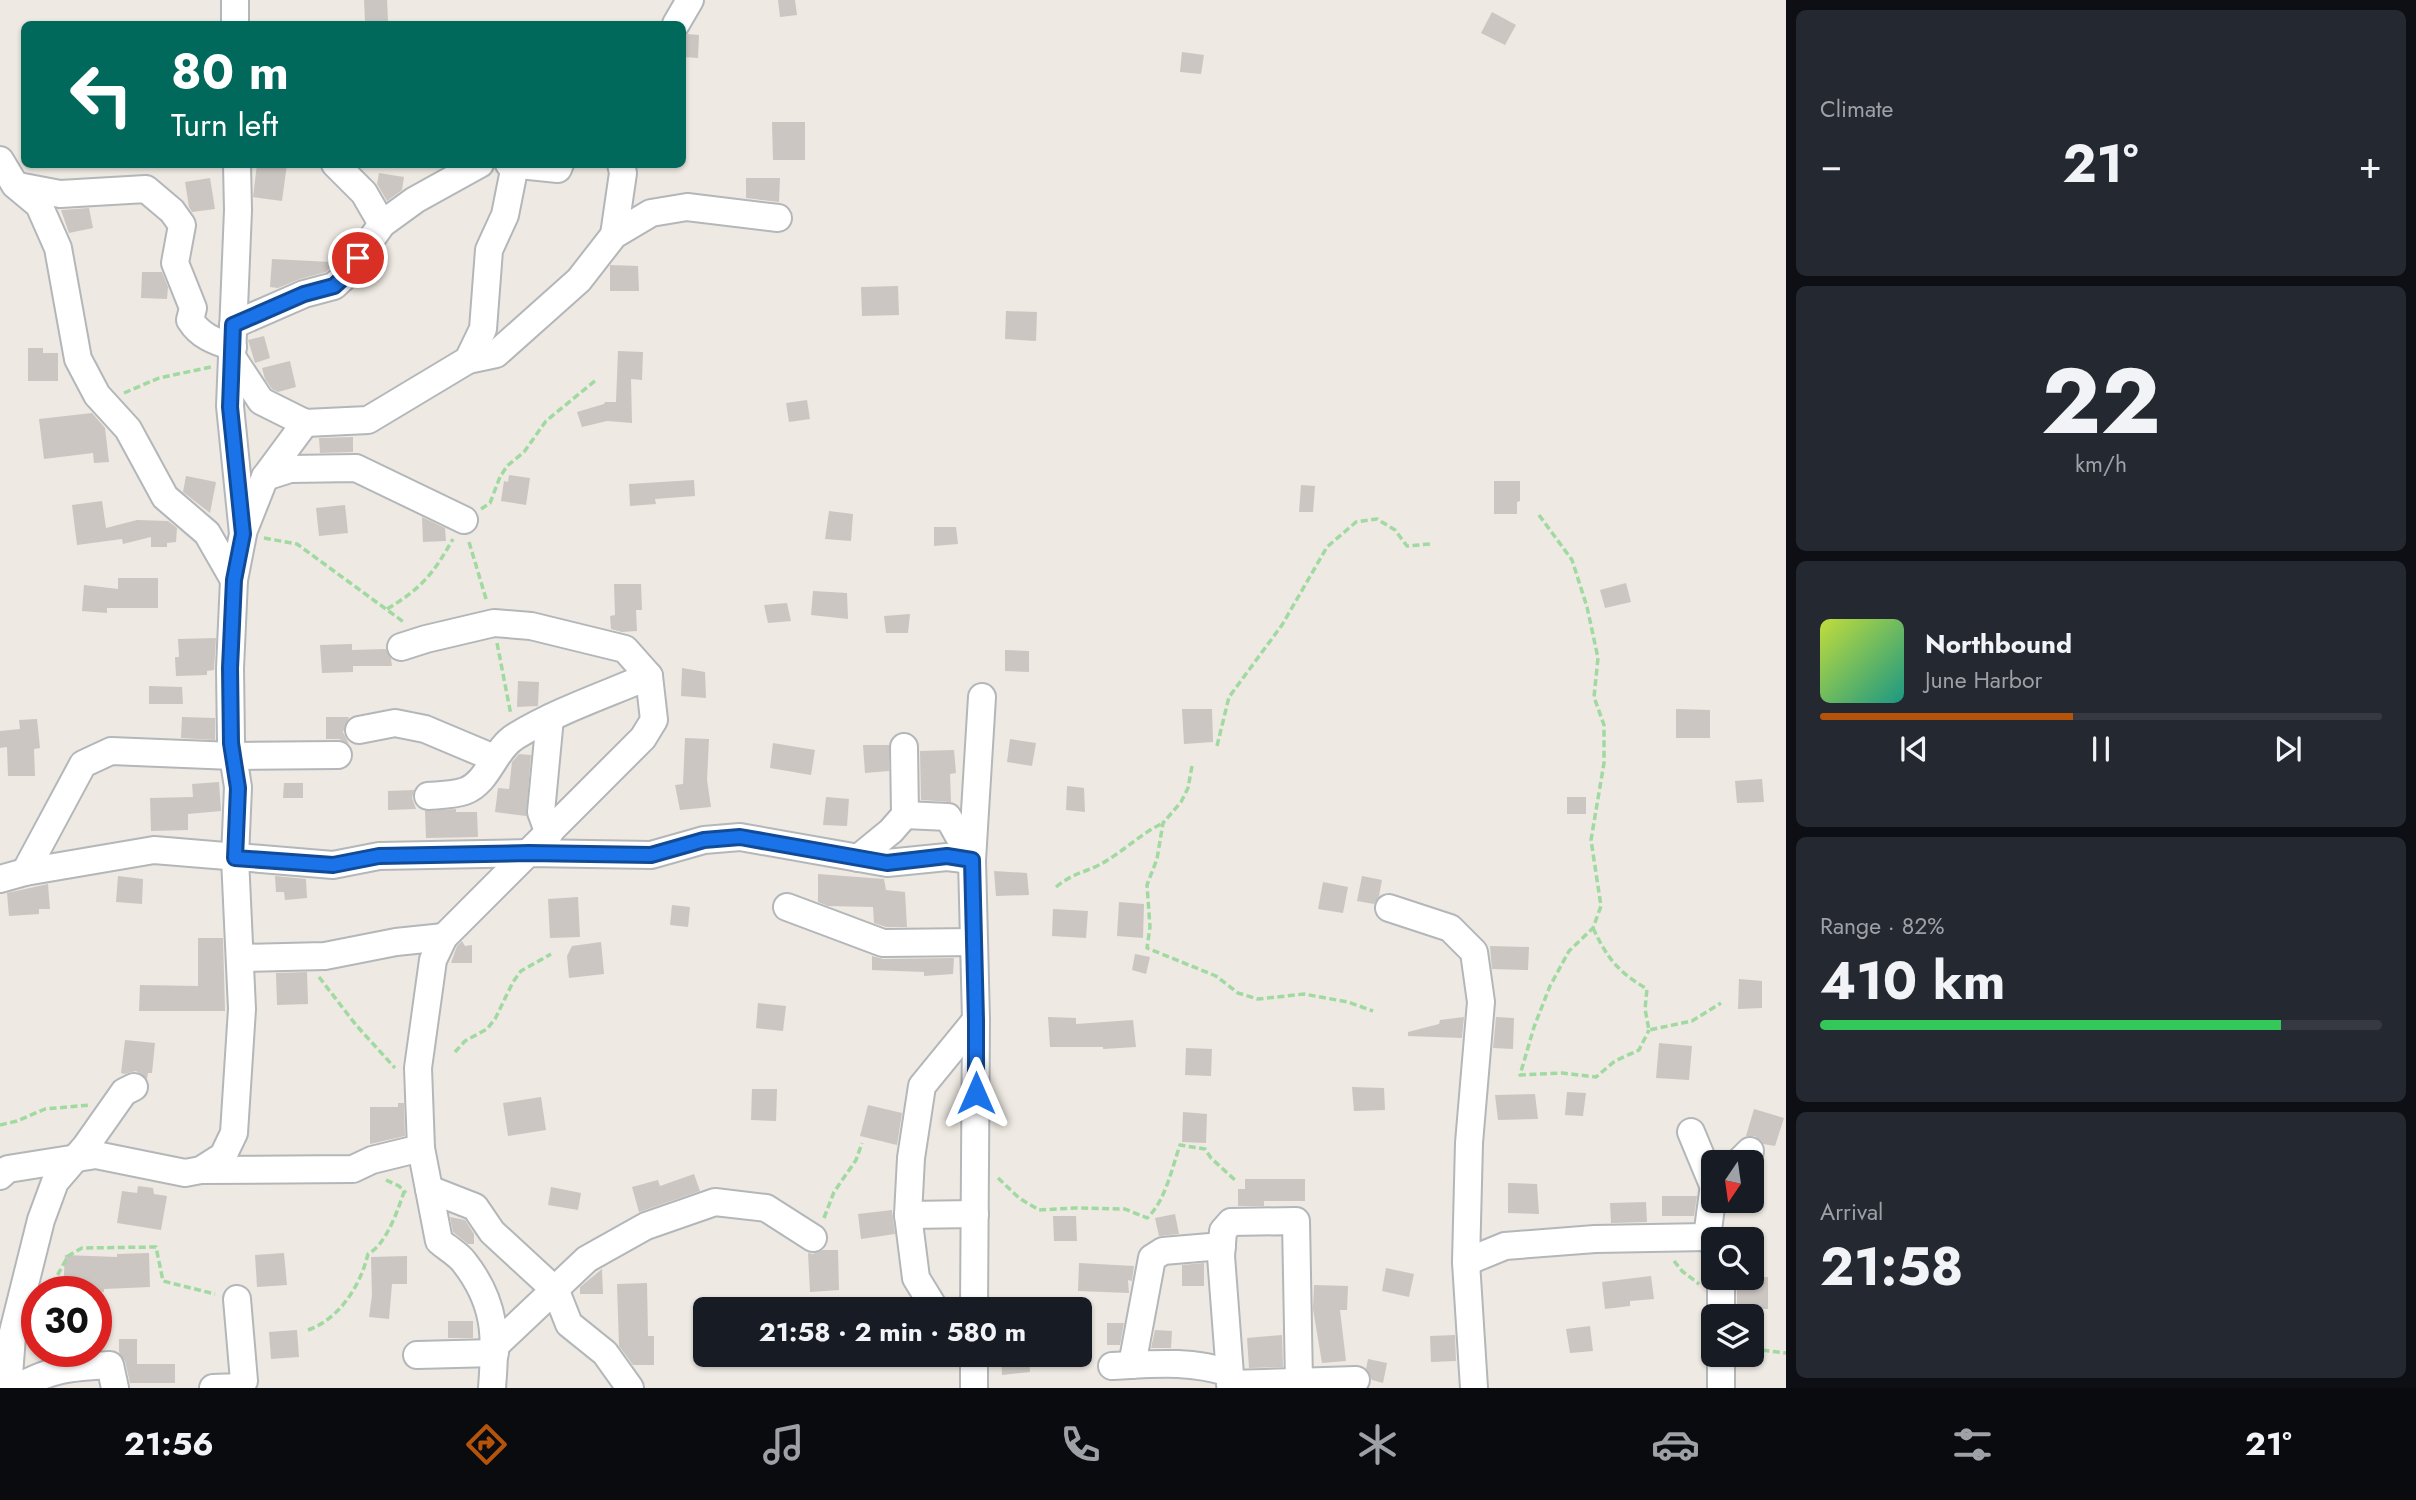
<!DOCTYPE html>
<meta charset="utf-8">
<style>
body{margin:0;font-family:Jost,sans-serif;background:#242831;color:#f1f3f6;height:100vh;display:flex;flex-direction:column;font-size:26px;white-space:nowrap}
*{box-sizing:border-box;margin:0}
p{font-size:23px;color:#9ea1a6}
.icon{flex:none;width:38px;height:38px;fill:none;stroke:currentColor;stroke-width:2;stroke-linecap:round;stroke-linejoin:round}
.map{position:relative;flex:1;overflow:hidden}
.panel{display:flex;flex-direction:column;gap:10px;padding:10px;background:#0d0f14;width:630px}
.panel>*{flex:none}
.banner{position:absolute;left:21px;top:21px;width:665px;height:147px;border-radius:10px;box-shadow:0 2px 5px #0004;background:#00695c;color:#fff;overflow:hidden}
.needle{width:46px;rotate:193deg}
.fabs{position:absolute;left:1701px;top:1150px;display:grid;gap:14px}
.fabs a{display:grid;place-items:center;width:63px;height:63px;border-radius:10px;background:#171b24;box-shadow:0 2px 5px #0004;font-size:35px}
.speed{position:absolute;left:21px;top:1276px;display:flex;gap:14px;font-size:35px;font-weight:700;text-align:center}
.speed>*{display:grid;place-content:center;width:91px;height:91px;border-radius:50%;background:#171b24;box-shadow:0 2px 5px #0004;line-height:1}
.speed .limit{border:10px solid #d22;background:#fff;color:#111}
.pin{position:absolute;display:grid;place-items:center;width:60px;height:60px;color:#fff;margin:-30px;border:4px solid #fff;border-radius:50%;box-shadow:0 2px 7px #0007}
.me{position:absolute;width:77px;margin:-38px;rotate:0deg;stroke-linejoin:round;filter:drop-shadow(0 0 5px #0008)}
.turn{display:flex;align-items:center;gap:24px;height:147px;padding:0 35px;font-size:32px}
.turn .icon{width:91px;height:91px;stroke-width:2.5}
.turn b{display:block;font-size:49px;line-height:60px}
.big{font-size:52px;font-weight:700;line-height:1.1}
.panel .tile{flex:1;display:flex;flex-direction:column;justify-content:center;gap:10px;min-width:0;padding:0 24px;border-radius:10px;background:#242831}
.panel .dial{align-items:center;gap:0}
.dial b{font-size:91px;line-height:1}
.song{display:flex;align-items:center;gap:21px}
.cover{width:84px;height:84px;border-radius:10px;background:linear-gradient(135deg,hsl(70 70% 55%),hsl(170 70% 35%))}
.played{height:7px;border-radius:4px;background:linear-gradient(90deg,#b45309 45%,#363941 45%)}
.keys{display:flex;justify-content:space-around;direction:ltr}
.heat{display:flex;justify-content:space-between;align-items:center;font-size:38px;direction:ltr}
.charge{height:10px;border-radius:5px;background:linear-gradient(90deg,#34c759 82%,#363941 0)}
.trip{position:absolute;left:693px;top:1297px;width:399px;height:70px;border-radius:10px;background:#171b24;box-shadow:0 2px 5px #0004;font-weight:700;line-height:70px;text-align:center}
.menu{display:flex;height:112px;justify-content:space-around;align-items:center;background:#090b0e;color:#9ea1a6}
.menu .icon{width:49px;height:49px}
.menu .active{color:#b45309}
.menu b{font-size:32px;color:#f1f3f6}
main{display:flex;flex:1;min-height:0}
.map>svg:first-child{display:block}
</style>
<main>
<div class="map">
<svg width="1786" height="1388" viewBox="0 0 1786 1388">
<rect width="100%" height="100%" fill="#eee9e2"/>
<g fill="#cbc6c1">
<polygon points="364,0 387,0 388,21 365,21"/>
<polygon points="778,0 795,0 797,15 780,17"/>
<polygon points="1492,12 1516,25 1505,45 1481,33"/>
<polygon points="687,34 699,35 698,58 682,57 682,38"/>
<polygon points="1182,52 1204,55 1201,74 1180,72"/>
<polygon points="772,122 805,122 805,160 773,160"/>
<polygon points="257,164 287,164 282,201 253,197"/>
<polygon points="379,173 404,177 402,190 387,201 377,184"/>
<polygon points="210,178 215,209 192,212 189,207 185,182"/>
<polygon points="746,178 780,178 779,202 746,198"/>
<polygon points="89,208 93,228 69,233 61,210"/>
<polygon points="272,259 331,262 331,267 326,272 300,279 278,288 270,287"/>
<polygon points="610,265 638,266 639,291 610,291"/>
<polygon points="142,272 162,272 168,287 167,299 141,298"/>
<polygon points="898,286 899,315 862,316 861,287"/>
<polygon points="1006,311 1037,312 1036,341 1005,339"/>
<polygon points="264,336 270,358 255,363 248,340"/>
<polygon points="28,348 43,348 43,353 58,353 58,381 28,381"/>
<polygon points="618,351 643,352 642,380 631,379 632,423 607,421 582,427 577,412 604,404 605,402 616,402"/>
<polygon points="290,361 296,387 278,392 272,389 265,379 262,368"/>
<polygon points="807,400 810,419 789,422 786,403"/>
<polygon points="92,413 105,428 109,462 94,463 93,453 44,459 39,419"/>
<polygon points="353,437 353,452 320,453 319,438"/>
<polygon points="509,475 530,478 526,505 501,501 504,481 508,482"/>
<polygon points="186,476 216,482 210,513 183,492"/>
<polygon points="694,480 695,496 655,499 656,504 630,506 629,484"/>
<polygon points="1494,481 1520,481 1520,501 1517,502 1517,514 1494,514"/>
<polygon points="1301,485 1315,486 1313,512 1299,512"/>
<polygon points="102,501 106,528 137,520 168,521 177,528 176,542 167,543 167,547 151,547 151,537 123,544 122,539 77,545 72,505"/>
<polygon points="345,505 348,533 319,536 316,508"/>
<polygon points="829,511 853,514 851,541 825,539"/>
<polygon points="422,517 445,528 446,541 423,542"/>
<polygon points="934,527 956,527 958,544 934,546"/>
<polygon points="118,578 158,578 158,608 107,608 107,613 82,611 84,585 118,589"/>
<polygon points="1626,583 1631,602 1605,608 1600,590"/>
<polygon points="614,584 641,584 642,610 636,610 637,631 622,632 611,629 610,616 615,615"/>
<polygon points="813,591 847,593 848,619 811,615"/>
<polygon points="787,603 791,621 768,623 764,605"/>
<polygon points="910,614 908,633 886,633 884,616"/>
<polygon points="216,638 214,670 207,671 207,675 176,676 175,657 179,657 178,639"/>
<polygon points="352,644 352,650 386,649 391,659 392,666 353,666 353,672 322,673 320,645"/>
<polygon points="1005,650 1029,651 1029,672 1005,671"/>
<polygon points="682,668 705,672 706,698 681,696"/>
<polygon points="518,681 539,682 538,706 517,707"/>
<polygon points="149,686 182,687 183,704 149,704"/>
<polygon points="1182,709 1212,709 1213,742 1184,744"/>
<polygon points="1676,709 1710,710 1710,738 1676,738"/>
<polygon points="182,717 215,718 215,740 181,738"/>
<polygon points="326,717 349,717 343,732 349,744 339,739 326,739"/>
<polygon points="37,719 40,748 34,749 35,776 8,776 7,747 0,748 0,731 20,729 19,720"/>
<polygon points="685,738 709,739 707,780 711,807 680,810 675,785 683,784"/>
<polygon points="1010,739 1036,743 1032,766 1007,762"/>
<polygon points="773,743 815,750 811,775 770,768"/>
<polygon points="863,745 889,745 889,771 865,773"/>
<polygon points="954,750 956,773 950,774 951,802 921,800 920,751"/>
<polygon points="519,754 531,755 526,816 495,812 498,788 509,789 512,762"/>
<polygon points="1762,779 1764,802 1737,803 1735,781"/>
<polygon points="219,782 221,811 188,814 188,830 151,831 150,798 193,797 192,784"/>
<polygon points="284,783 303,783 303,798 283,798"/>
<polygon points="1067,786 1084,788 1085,812 1066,810"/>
<polygon points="414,790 412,798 416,809 388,810 388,791"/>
<polygon points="826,797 849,799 847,826 823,825"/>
<rect x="1567" y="797" width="19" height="17"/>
<polygon points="456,809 456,812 477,812 478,837 426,838 425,811"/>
<polygon points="994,871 1027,873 1029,895 996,896"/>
<polygon points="818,874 884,879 886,890 905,892 907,927 886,927 874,923 873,907 828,906 818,902"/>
<polygon points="118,876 143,879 142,904 116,902"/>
<polygon points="275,876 306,879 307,898 285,900 284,892 276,892"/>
<polygon points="1362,876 1382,880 1379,896 1374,904 1357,901"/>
<polygon points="1323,882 1348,887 1343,913 1318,909"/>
<polygon points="48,884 50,909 39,909 39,914 9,916 7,893"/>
<polygon points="578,897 580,937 550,938 548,899"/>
<polygon points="1119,902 1144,904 1143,938 1117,936"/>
<polygon points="672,905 690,907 688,927 670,925"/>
<polygon points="1053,909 1088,911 1086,938 1052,936"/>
<polygon points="198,938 223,938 225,1011 139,1011 140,985 198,986"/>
<polygon points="462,941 465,946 472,945 472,963 451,963 457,946"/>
<polygon points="601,942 604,974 569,978 567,956 572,946"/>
<polygon points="1490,946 1529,947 1528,970 1492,969"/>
<polygon points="1135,954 1150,957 1146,974 1132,970"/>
<polygon points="872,956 883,959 954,958 953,974 924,976 924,972 872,970"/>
<polygon points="307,972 308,1004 277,1005 276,973"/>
<polygon points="1739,979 1762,981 1762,1008 1738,1009"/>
<polygon points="758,1003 786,1006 783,1031 756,1028"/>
<polygon points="1048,1017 1076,1018 1076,1024 1133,1020 1136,1047 1103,1049 1103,1047 1050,1047"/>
<polygon points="1464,1017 1462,1038 1408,1036 1408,1032 1439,1024 1440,1020"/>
<polygon points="1496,1017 1514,1018 1513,1049 1493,1048"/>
<polygon points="125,1040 155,1043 152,1073 148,1073 147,1079 136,1071 124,1074 121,1073"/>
<polygon points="1659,1043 1692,1046 1689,1080 1656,1078"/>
<polygon points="1186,1048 1212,1049 1211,1076 1185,1075"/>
<polygon points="1352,1087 1384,1088 1385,1110 1354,1111"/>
<polygon points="752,1089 777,1089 776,1121 751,1120"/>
<polygon points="1567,1092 1586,1093 1583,1116 1565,1115"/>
<polygon points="1535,1094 1538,1119 1498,1120 1495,1095"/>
<polygon points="541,1097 546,1130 508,1136 503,1103"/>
<polygon points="398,1103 404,1103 405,1136 370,1144 370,1107 398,1107"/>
<polygon points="868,1105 902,1113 897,1145 860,1136"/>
<polygon points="1754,1109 1784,1118 1775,1146 1763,1144 1755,1136 1746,1136"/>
<polygon points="1183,1112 1207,1114 1206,1143 1182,1142"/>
<polygon points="694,1174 700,1191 639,1212 632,1187 658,1180 660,1186"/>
<polygon points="1245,1179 1305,1179 1305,1201 1264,1201 1264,1206 1238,1206 1238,1189 1245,1189"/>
<polygon points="1508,1183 1537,1184 1539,1214 1508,1213"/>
<polygon points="138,1186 153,1188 154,1194 167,1196 161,1230 117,1223 122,1191 137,1193"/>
<polygon points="551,1187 581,1193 578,1210 548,1205"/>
<polygon points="1662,1196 1697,1196 1694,1216 1662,1216"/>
<polygon points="1646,1202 1647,1222 1611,1223 1610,1203"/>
<polygon points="892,1210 895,1234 861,1239 858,1214"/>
<polygon points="1175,1214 1179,1234 1159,1236 1155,1218"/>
<polygon points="1053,1216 1076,1216 1077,1241 1054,1241"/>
<polygon points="450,1217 465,1220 474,1234 474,1244 468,1244 453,1232"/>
<polygon points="822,1250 838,1250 839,1290 810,1292 808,1253 813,1254"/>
<polygon points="149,1253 150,1287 104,1289 104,1292 63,1292 65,1255 117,1257 117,1254"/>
<polygon points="284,1253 287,1285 257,1287 255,1255"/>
<polygon points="407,1256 407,1284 392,1284 389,1319 369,1317 372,1295 371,1257"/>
<polygon points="1079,1263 1134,1266 1132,1281 1128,1280 1129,1293 1078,1291"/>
<polygon points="1204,1263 1204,1286 1182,1286 1182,1265"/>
<polygon points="1386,1268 1414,1274 1409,1297 1382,1291"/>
<polygon points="602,1269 603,1294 580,1294 580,1287"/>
<polygon points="1651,1276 1654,1299 1630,1301 1630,1306 1605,1309 1602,1282"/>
<polygon points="1768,1277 1768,1309 1737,1309 1737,1278"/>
<polygon points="647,1283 648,1336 654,1336 654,1365 633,1365 619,1346 617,1284"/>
<polygon points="1314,1285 1348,1286 1347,1310 1340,1310 1346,1361 1322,1363 1313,1309"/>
<rect x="448" y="1321" width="25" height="17"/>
<polygon points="1107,1323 1124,1323 1120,1345 1107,1345"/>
<polygon points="1590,1326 1593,1351 1570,1353 1566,1329"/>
<polygon points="297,1330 299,1357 271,1359 269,1332"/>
<polygon points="1155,1330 1172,1331 1171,1348 1151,1348"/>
<polygon points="1282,1335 1283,1367 1249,1368 1247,1338"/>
<polygon points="1455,1335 1456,1361 1431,1362 1430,1336"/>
<polygon points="119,1339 137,1339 137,1364 175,1364 175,1383 130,1383 125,1361 119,1352"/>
<polygon points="1001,1354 1029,1354 1030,1372 1002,1375"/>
<polygon points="1368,1359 1387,1363 1383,1383 1372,1380 1366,1369"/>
</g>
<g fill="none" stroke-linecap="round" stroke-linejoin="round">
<g stroke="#b3b7ba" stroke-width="30">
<g id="minor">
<polyline points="235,0 235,24"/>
<polyline points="676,24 690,0"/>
<polyline points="0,160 15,185 39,205 58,248 78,359 97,395 128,429 165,497 207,533 234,580"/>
<polyline points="335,164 364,193 382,224"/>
<polyline points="509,164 558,169 560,164"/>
<path d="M 18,186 L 60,194 L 146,189 L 172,211 L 182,225 L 175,263 L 193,308 L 190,320 C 200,336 214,341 233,347"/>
<polyline points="614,235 623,173 621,164"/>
<polyline points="233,325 304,294 334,286 346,275 382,224 415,200 480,164"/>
<polyline points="232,357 261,401 305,423 368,420 468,360 483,329 489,250 505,215 515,165"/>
<polyline points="468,360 496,354 579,280 614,235 651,213 687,207 778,218"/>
<polyline points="265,477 290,469 356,468 464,520"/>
<polyline points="244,530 265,477 305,423"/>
<path d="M 401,647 L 426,639 L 494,623 L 531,626 L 625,649 L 649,676 L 654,720 L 643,738 L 444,937 L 433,960 L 418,1068 L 421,1148 L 439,1241 C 447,1248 458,1254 464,1262 C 497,1304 496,1338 492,1388"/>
<polyline points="359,730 395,723 425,729 494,758"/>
<path d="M 428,796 C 439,795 454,795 465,791 C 489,782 494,749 516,736 C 557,711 605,695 649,676"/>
<polyline points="905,815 948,817 972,860"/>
<polyline points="549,834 541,812 550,718"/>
<polyline points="858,858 891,831 905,815 904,747"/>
<polyline points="25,872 83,764 111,751 233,756 338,755"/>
<polyline points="0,879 25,872 154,850 333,865 379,856 529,853 651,855 704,840 740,837 887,863 947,857 972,860"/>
<polyline points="787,907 883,943 974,942"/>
<polyline points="1389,908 1450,928 1474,952 1481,1002 1469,1143 1466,1262 1474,1388"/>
<polyline points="240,958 325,956 396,942 444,937"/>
<polyline points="1691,1132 1713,1185"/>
<polyline points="1739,1162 1750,1151"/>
<polyline points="201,1170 353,1169 372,1160 421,1148"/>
<polyline points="0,1176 8,1169 96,1155 185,1173 201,1170 223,1156 234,1133 242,1009 235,858 238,787 231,743 230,668 234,580 243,534 230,406 238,210 237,164"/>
<polyline points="429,1189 475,1207 492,1232 556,1291 569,1324 605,1353 630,1388"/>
<polyline points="1713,1192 1707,1237 1713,1244"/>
<polyline points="908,1215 975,1214"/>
<polyline points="1466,1262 1505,1246 1595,1239 1707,1237"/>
<polyline points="935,1309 916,1278 908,1215 911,1158 922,1086 976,1020"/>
<polyline points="974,1309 976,1020 972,860 982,697"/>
<polyline points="1721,1316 1721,1278"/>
<polyline points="496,1345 587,1259 646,1226 715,1202 766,1208 813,1238"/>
<polyline points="417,1355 495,1353"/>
<polyline points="1132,1365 1152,1258 1163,1251 1222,1246"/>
<path d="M 1112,1366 C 1153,1364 1190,1360 1229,1373"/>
<polyline points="1230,1384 1356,1380"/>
<polyline points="8,1388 12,1336 41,1220 55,1182 86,1146 124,1092 134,1087"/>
<path d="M 16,1388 C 51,1369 70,1367 110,1365 L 115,1388"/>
<polyline points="213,1388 240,1387 244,1381 237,1299"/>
<polyline points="974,1388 974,1354"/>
<polyline points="1231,1388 1221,1256 1223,1231 1231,1222 1296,1221 1299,1382"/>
<polyline points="1721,1388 1721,1354"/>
</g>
</g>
<g stroke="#a0daa1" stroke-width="3.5" stroke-dasharray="7 3.5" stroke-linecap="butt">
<polyline points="124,393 159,378 211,367"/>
<polyline points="481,509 490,503 500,477 507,466 524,452 546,421 596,380"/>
<polyline points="1539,515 1572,560 1587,607 1598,658 1594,697 1604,725 1604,763 1591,840 1601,906 1593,928 1569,951 1550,986 1534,1027 1520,1075 1562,1073 1596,1077 1615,1061 1639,1050 1649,1030"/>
<polyline points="264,538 297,544 405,623"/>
<polyline points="469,542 487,602"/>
<path d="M 387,609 C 422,588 433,574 453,539"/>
<polyline points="497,643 511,715"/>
<polyline points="1217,746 1229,697 1282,625 1327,547 1356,522 1377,519 1395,530 1407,546 1430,544"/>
<polyline points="1192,766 1188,788 1181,802 1163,823 1157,859 1147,885 1150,927 1147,948 1216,976 1238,993 1258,999 1304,994 1348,1002 1373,1011"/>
<path d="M 1056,887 C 1073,873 1081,874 1099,865 C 1122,853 1140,834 1163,823"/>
<path d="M 1593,928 C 1607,958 1618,972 1647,989 L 1645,1009 L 1649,1030 L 1692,1021 L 1721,1003"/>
<polyline points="319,977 356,1025 395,1068"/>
<polyline points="455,1052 465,1041 487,1029 495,1019 513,982 521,971 551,954"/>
<polyline points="0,1125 17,1121 45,1109 90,1105"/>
<path d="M 998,1178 L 1019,1198 L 1039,1210 L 1076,1208 L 1125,1209 L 1147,1218 C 1165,1202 1172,1168 1180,1145 L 1205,1149 L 1211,1158 L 1236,1181"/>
<polyline points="386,1180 399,1186 406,1193"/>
<polyline points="824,1218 834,1192 856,1160 862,1143"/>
<polyline points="1674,1261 1682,1271 1699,1284"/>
<polyline points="46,1292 50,1289 68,1256 82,1248 156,1247 163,1281 215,1294"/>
<path d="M 308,1330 C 340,1319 361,1284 368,1254 C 387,1244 398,1209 405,1189"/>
<polyline points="1752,1349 1786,1353"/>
</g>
<use href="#minor" stroke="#fff" stroke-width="26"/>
</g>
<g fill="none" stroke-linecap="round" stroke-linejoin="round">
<g stroke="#114b97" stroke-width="18">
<polyline id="route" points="358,258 346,275 334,286 304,294 233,325 230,407 243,534 234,580 230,668 231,743 238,788 235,858 333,865 379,856 529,853 651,855 704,840 740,837 887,863 947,856 972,860 976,1020 976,1093"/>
</g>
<use href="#route" stroke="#1a73e8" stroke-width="12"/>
</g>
</svg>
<div class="fabs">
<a><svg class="needle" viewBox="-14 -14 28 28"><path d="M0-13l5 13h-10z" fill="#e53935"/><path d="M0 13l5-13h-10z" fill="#9ea1a6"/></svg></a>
<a><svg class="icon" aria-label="search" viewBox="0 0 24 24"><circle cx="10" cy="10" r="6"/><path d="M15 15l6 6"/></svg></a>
<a><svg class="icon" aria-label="layers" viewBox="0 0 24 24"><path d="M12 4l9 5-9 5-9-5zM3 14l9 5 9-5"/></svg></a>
</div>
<div class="speed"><div class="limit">30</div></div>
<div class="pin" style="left:358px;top:258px;background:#d93025"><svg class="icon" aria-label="arrive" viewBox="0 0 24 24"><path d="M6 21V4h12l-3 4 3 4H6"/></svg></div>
<svg class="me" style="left:976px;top:1093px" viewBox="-20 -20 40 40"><path d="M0-17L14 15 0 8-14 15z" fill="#1a73e8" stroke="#fff" stroke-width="4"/></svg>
<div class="trip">21:58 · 2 min · 580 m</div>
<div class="banner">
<div class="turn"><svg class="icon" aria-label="left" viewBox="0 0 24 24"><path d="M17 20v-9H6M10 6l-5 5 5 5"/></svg><div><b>80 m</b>Turn left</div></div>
</div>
</div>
<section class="panel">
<div class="tile"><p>Climate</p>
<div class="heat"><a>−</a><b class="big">21°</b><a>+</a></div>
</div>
<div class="tile dial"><b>22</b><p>km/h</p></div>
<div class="tile">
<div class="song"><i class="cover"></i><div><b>Northbound</b><p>June Harbor</p></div></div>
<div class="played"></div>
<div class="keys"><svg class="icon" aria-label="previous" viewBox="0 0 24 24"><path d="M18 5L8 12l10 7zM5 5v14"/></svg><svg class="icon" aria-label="pause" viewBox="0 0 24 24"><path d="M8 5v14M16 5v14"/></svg><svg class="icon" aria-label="next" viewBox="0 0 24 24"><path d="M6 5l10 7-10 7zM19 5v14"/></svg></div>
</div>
<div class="tile"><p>Range · 82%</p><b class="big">410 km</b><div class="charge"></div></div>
<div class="tile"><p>Arrival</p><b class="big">21:58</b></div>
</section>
</main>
<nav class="menu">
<b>21:56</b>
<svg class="icon active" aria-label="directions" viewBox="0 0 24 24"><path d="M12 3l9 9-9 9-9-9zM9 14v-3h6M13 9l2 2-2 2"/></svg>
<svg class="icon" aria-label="music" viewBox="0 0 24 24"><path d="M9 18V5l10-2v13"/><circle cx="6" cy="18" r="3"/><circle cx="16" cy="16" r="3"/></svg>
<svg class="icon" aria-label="phone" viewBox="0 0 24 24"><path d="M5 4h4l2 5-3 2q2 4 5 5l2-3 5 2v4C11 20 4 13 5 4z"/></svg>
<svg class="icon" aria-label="climate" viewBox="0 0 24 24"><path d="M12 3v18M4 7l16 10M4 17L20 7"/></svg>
<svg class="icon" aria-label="car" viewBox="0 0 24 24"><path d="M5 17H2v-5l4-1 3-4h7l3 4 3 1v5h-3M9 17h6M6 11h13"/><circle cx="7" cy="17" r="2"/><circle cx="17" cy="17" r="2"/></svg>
<svg class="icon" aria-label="filters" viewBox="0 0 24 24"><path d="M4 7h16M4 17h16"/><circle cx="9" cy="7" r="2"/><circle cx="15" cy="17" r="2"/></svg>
<b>21°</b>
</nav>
